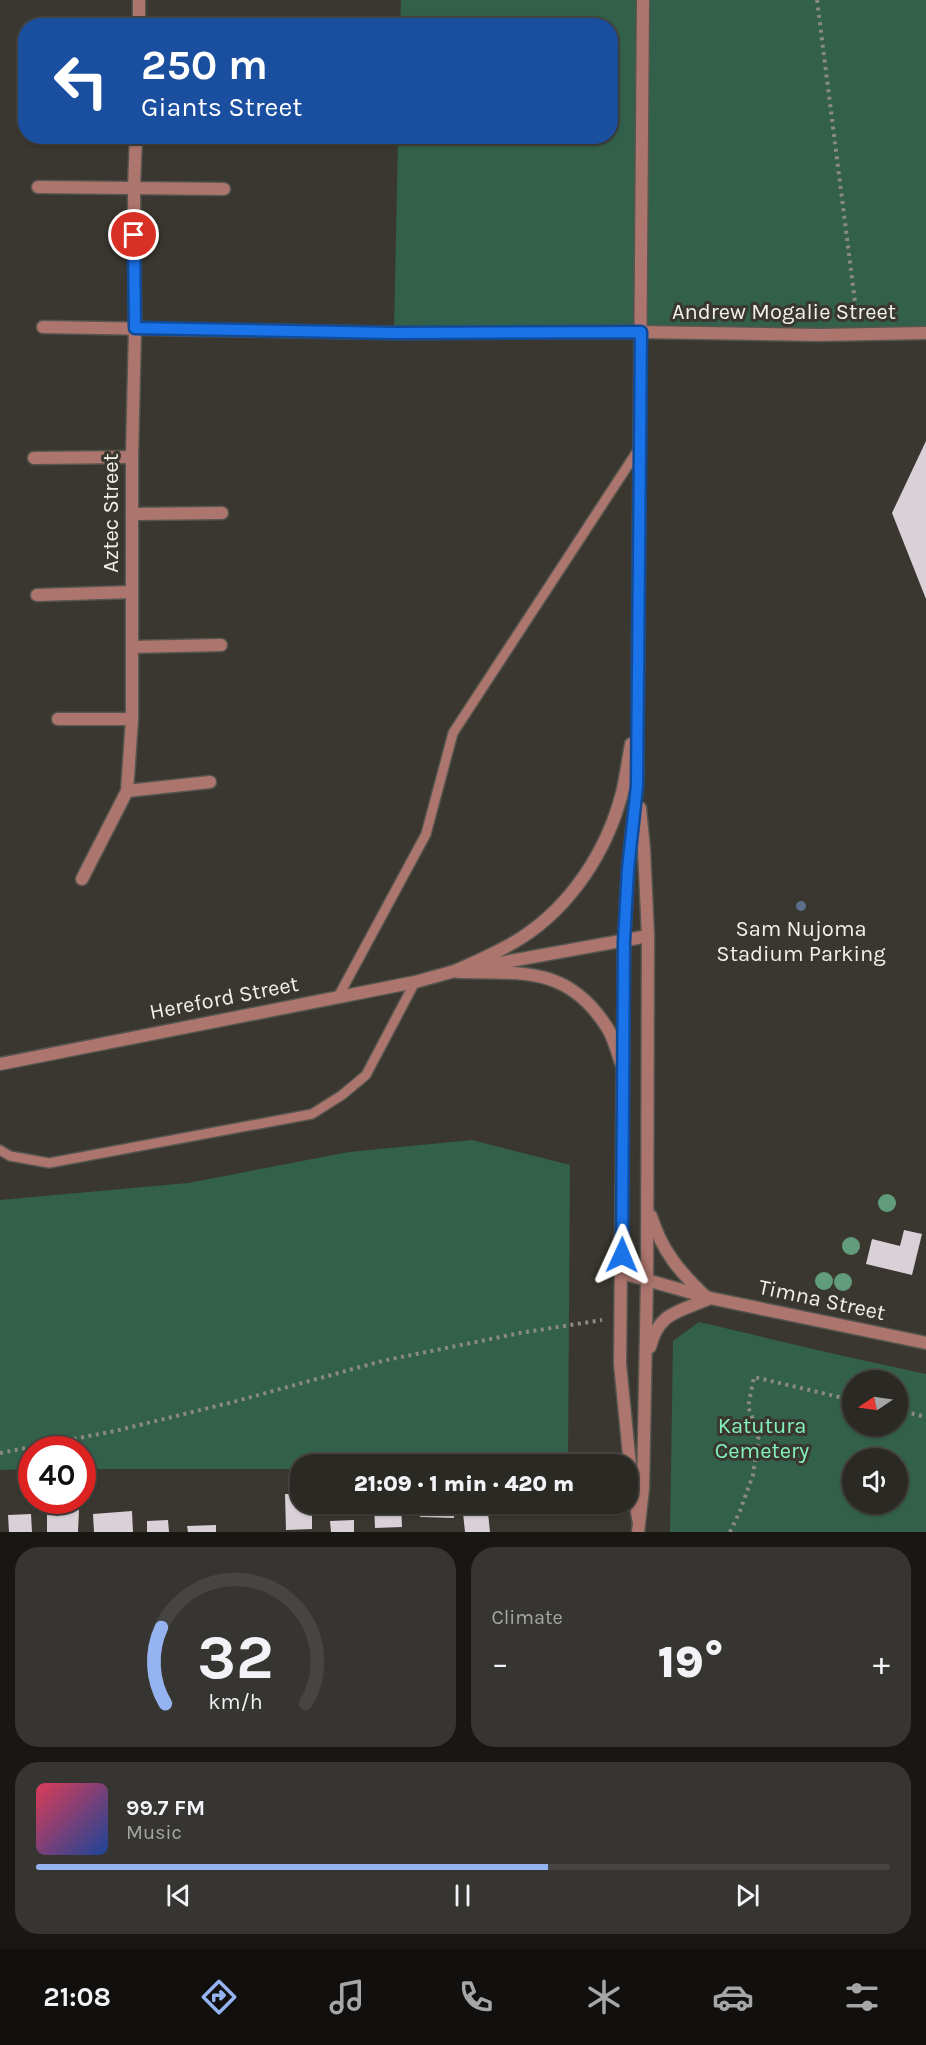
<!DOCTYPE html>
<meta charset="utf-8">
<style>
body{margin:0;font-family:Karla,sans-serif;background:#373531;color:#f1f3f6;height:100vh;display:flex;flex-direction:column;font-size:22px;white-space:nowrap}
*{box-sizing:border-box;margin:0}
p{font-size:20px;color:#a6a6a6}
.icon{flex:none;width:33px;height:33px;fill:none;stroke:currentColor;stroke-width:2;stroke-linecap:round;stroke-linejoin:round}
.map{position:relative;height:1532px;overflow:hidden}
.panel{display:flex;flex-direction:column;gap:15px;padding:15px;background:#181714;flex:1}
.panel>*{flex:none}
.banner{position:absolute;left:18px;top:18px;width:600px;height:126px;border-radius:24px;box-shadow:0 2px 4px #0004,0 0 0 2px #474541;background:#1a4fa0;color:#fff;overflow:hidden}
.needle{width:39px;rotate:257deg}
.fabs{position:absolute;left:842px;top:1370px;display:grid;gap:12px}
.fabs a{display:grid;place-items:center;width:66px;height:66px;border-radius:50%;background:#2b2924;box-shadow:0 2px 4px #0004,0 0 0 2px #474541;font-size:30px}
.speed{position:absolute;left:18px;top:1436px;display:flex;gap:12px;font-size:30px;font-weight:700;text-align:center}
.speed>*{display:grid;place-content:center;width:78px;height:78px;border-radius:50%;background:#2b2924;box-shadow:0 2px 4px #0004,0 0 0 2px #474541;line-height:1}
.speed .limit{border:9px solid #d22;background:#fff;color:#111}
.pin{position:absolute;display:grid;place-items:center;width:51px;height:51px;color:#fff;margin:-26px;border:3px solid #fff;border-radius:50%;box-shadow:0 2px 6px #0007}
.me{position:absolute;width:66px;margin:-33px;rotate:1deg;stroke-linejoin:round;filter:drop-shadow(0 0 4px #0008)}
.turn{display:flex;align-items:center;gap:21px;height:126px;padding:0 24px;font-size:27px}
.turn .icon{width:78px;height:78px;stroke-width:2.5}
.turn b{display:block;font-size:42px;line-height:51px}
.big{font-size:45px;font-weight:800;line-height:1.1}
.panel .card{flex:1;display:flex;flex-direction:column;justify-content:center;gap:9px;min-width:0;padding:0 21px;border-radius:24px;background:#373531}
.panel .dial{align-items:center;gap:0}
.dial svg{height:156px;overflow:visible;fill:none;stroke:#474541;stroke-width:7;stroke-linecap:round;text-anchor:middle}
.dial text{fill:#f1f3f6;stroke:none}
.song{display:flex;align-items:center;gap:18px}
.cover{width:72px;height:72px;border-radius:9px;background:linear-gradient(135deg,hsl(350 70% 55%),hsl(220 70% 35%))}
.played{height:6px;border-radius:3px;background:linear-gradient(90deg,#95b2f1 60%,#474541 60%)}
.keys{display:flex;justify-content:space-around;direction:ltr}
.heat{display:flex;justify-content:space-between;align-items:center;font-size:33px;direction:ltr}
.panel .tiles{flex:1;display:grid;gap:15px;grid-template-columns:1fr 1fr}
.card:last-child{grid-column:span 2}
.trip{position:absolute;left:290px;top:1454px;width:348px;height:60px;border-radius:24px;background:#2b2924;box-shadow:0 2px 4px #0004,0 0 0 2px #474541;font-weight:800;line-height:60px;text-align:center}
.menu{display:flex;height:96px;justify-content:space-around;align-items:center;background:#11100e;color:#a6a6a6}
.menu .icon{width:42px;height:42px}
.menu .selected{color:#95b2f1}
.menu b{font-size:27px;color:#f1f3f6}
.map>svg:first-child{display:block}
</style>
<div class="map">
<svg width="926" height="1532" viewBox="0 0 926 1532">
<rect width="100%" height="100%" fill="#393730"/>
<g fill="#33604a" fill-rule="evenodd">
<polygon points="401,0 926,0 926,333 394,333 398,137 610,136 610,26 400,25"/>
<polygon points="472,1140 570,1165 568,1464 300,1464 300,1469 83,1469 82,1449 32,1449 31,1469 0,1470 0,1200 188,1183 349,1152"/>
<path d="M 699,1322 L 843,1356 L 926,1374 L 926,1532 L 670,1532 L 673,1341 ZM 852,1380 L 897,1380 L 897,1425 L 852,1425 ZM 852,1458 L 897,1458 L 897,1503 L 852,1503 Z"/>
</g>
<g fill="#d9d1d7">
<polygon points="926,441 926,599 892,513"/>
<polygon points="904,1230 922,1234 912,1275 866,1264 872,1239 900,1246"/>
<polygon points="285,1494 300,1494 300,1503 312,1503 312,1529 286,1530"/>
<polygon points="333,1503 355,1503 356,1508 333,1510"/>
<polygon points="374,1503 401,1503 402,1527 375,1528"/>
<polygon points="420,1503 455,1503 454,1518 420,1517"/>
<polygon points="462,1503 487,1503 490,1532 465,1532"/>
<polygon points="507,1503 543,1503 543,1511 506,1510"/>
<polygon points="47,1510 79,1510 78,1532 47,1532"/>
<polygon points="132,1511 133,1532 94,1532 93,1514"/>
<polygon points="31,1514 32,1532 9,1532 8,1515"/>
<polygon points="168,1520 169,1532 147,1532 147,1521"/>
<polygon points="354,1520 354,1532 331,1532 330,1521"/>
<polygon points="216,1525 216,1532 188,1532 187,1526"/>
</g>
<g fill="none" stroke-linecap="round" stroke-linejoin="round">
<g stroke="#56554e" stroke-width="12">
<g id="service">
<polyline points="338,997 426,834 453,733 640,447"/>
<polyline points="0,1150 10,1156 49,1163 312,1114 342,1095 366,1075 415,982"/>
</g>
</g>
<g stroke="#56554e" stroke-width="15">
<g id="minor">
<polyline points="139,0 139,26"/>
<polyline points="38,187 224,189"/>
<polyline points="43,327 394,333 641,332 819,335 926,333"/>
<polyline points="34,458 132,457"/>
<polyline points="133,514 222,513"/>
<polyline points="37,595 132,592"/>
<polyline points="132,647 221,645"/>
<polyline points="58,719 132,719"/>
<polyline points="127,791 210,782"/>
<polyline points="82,879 127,791 132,719 132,457 135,328 134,188 136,136"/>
<polyline points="0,1064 415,982 455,971 648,936"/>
<polyline points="622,1273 710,1298 926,1343"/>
</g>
</g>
<g stroke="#56554e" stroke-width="15">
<g id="tertiary">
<path d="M 455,971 C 477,961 501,951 521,938 C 571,906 607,851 622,793 C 626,777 628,760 631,744"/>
<path d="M 458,972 C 523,973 569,966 608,1029 C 614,1039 617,1052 621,1063"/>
<path d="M 651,1216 C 662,1251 679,1271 705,1296"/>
<path d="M 650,1347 C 659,1311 680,1312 710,1298"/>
<polyline points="639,1523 632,1485 620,1364 624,941 628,869 637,786 643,0"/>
<polyline points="638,1532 643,1489 647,1279 648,936 644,849 640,808"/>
</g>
</g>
<g stroke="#8a8983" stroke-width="4" stroke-dasharray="3 4.5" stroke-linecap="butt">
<polyline points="817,0 857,318"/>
<polyline points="897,1410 926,1417"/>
<polyline points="0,1453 115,1431 233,1402 382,1361 520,1333 602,1320"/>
<polyline points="730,1532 740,1511 753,1475 759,1433 748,1407 754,1377 852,1400"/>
</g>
<use href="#service" stroke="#ac756d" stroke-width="9"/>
<use href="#minor" stroke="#ac756d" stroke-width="12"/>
<use href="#tertiary" stroke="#ac756d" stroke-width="12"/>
</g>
<g fill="#619d7d">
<circle cx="887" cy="1203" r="9"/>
<circle cx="851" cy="1246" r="9"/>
<circle cx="824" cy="1281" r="9"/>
<circle cx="843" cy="1282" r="9"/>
</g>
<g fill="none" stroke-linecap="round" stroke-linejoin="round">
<g stroke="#114b97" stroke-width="15">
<polyline id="route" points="134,235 135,328 394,333 641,332 637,786 628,869 624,941 622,1255"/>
</g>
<use href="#route" stroke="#1a73e8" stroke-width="10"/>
</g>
<circle fill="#5c6f8a" stroke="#393730" stroke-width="2" cx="801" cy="906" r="6"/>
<g text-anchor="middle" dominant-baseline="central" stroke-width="6" stroke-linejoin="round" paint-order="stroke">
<g font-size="22" fill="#f1f0eb" stroke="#393730">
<text x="784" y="312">Andrew Mogalie Street</text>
<text transform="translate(111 513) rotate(-90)">Aztec Street</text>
<text transform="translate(224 998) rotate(-11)">Hereford Street</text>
<text transform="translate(822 1300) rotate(12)">Timna Street</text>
</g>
<g font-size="22" fill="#f1f0eb" stroke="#393730">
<text x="801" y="929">Sam Nujoma<tspan x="801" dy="25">Stadium Parking</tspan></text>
</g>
<g font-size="22" fill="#82f1bc" stroke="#393730">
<text x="762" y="1426">Katutura<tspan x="762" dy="25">Cemetery</tspan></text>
</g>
</g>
</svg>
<div class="fabs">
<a><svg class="needle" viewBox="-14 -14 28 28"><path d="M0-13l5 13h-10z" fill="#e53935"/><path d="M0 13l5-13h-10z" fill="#a6a6a6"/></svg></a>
<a><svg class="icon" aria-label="sound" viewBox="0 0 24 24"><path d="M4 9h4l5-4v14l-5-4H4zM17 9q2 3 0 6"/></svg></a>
</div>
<div class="speed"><div class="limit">40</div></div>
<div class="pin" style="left:134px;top:235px;background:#d93025"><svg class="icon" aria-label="arrive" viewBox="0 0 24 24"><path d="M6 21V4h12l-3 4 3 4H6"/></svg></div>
<svg class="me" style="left:622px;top:1255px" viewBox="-20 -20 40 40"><path d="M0-17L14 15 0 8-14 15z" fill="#1a73e8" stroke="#fff" stroke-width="4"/></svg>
<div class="trip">21:09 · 1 min · 420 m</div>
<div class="banner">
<div class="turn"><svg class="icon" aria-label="left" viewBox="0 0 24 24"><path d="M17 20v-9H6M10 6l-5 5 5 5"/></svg><div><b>250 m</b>Giants Street</div></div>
</div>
</div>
<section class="panel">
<div class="tiles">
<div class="card dial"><svg viewBox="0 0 100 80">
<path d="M14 69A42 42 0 1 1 86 69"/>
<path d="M14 69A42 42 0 0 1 12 30" stroke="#95b2f1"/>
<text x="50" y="56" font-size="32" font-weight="700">32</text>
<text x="50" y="72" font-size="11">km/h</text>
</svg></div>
<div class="card"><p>Climate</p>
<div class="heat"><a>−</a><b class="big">19°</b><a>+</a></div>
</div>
<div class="card">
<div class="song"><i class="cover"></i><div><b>99.7 FM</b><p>Music</p></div></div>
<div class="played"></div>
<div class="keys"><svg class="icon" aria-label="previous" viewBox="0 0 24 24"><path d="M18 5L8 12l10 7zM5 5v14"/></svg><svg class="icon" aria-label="pause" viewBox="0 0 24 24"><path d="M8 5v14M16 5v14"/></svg><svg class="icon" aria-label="next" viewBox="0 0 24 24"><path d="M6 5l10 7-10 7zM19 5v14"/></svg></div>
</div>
</div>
</section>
<nav class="menu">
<b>21:08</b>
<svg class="icon selected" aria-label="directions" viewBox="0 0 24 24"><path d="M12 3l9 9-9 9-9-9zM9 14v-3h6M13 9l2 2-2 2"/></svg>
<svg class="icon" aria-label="music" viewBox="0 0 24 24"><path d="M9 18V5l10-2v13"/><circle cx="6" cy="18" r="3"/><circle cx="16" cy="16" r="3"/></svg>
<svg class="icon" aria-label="phone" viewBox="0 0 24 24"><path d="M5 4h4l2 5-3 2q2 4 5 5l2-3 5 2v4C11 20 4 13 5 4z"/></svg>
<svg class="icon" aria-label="climate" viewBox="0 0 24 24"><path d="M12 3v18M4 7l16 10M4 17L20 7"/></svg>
<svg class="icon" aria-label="car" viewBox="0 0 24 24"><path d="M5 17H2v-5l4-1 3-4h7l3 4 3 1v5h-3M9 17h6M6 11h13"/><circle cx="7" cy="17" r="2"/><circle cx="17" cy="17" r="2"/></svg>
<svg class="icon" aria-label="filters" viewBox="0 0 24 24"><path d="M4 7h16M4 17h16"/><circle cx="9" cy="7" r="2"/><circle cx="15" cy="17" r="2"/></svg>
</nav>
